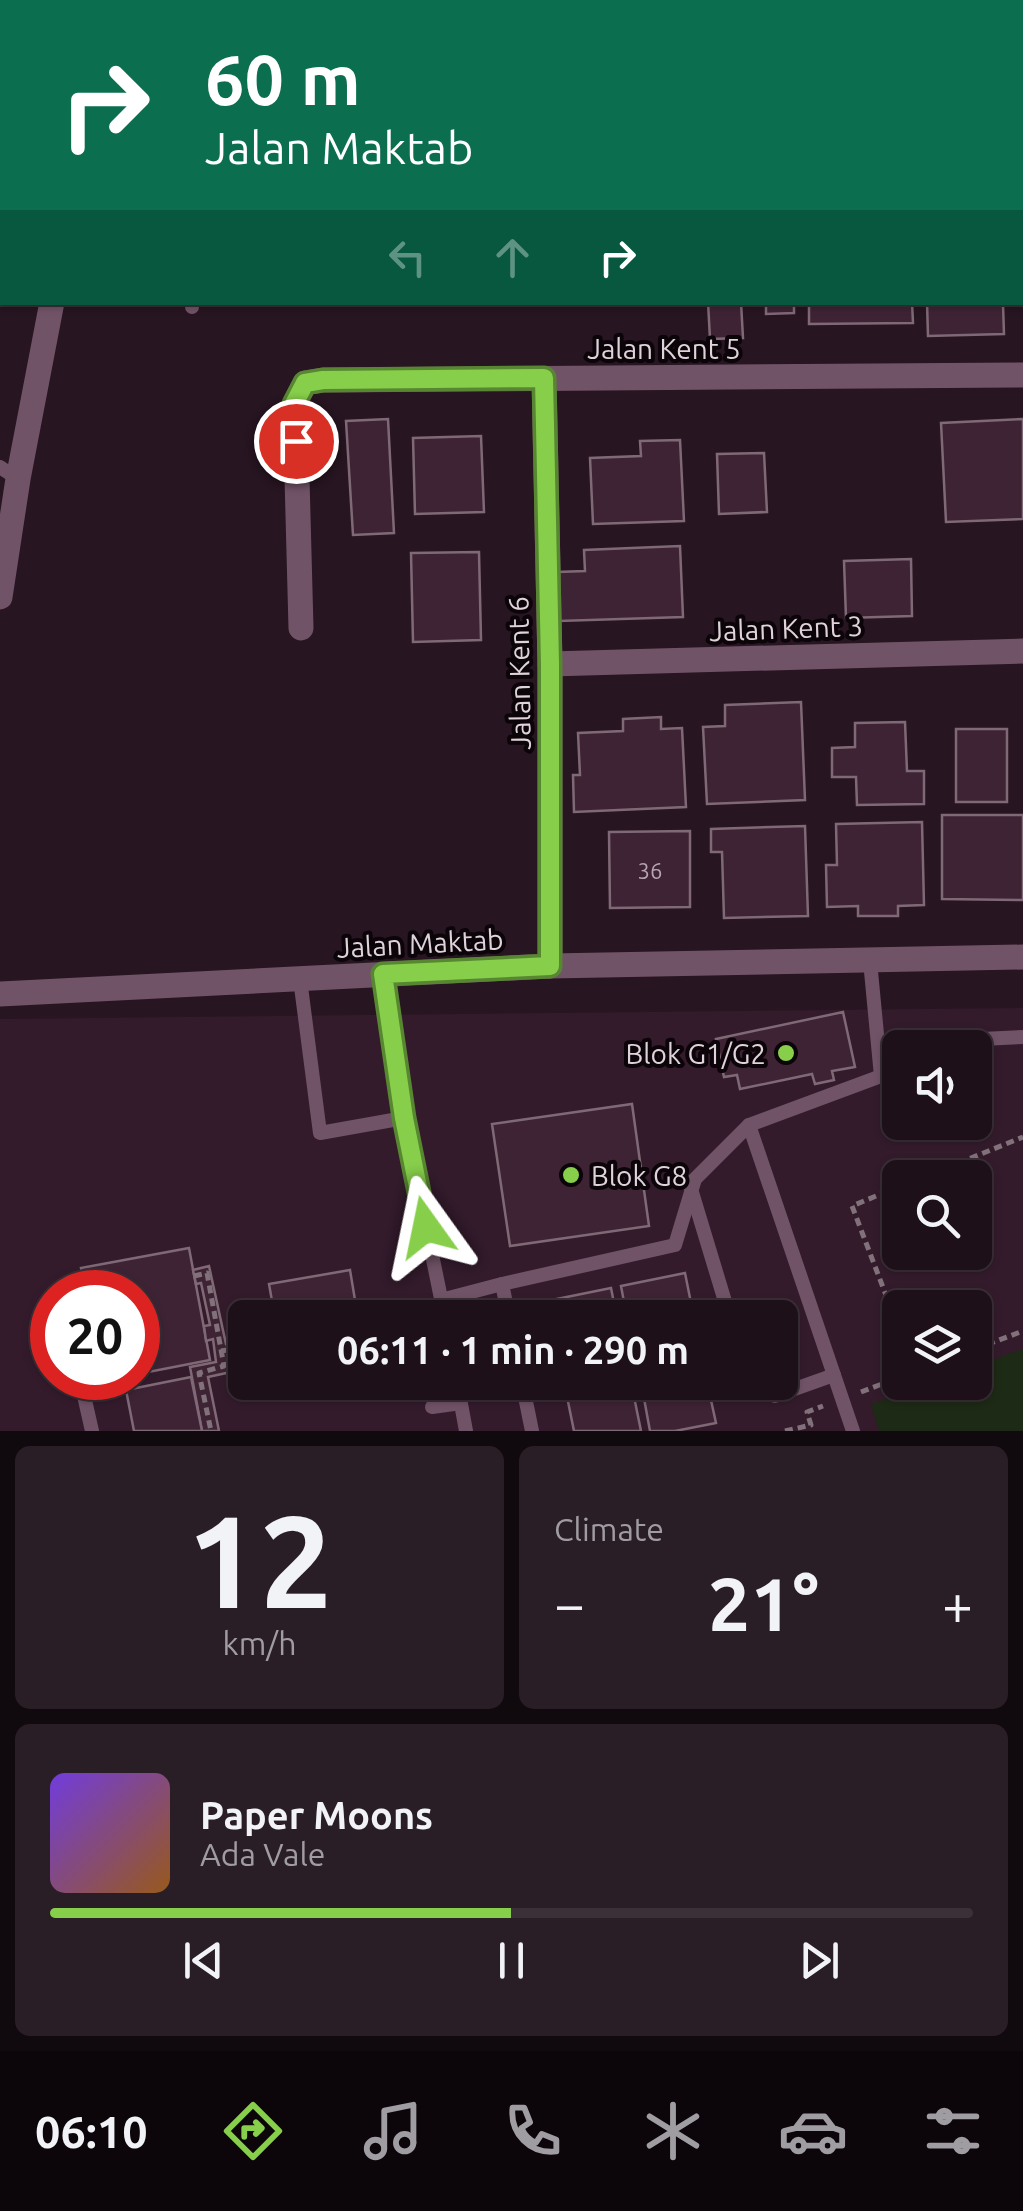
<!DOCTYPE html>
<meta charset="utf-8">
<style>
body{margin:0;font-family:Ubuntu,sans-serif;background:#2a1e26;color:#f1f3f6;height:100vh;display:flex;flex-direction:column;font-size:38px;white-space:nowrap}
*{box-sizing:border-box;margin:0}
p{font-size:32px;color:#a09da2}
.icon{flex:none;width:55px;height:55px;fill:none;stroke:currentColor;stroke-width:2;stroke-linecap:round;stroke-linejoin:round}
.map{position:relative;height:1431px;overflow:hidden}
.side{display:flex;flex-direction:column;gap:15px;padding:15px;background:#10090e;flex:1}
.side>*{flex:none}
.banner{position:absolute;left:0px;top:0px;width:1025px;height:305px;box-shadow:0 2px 8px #0004,0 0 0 2px #3b3038;background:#0b6e4f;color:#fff;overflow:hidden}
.controls{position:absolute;left:882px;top:1030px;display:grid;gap:20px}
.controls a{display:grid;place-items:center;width:110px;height:110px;border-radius:15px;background:#1d1019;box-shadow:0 2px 8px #0004,0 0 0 2px #3b3038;font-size:50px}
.speed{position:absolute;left:30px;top:1270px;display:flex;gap:20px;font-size:50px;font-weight:700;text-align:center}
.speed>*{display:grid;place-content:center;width:130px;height:130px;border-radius:50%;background:#1d1019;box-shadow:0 2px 8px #0004,0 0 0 2px #3b3038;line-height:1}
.speed .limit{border:15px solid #d22;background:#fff;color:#111}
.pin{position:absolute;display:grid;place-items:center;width:85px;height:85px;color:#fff;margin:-42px;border:5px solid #fff;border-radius:50%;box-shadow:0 2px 10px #0007}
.me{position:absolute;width:110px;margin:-55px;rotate:348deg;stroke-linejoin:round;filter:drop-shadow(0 0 8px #0008)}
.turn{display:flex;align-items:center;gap:35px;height:210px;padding:0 40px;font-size:45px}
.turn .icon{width:130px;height:130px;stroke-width:2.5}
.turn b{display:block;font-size:70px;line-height:85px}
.lanes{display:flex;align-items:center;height:95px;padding:0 40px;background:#0003;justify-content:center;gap:50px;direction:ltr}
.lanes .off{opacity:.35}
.big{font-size:75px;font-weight:600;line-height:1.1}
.side .tile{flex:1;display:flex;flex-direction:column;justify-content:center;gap:15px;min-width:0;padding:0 35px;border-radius:15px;background:#2a1e26}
.side .dial{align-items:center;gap:0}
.dial b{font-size:130px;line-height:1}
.song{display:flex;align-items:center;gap:30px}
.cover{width:120px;height:120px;border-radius:15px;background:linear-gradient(135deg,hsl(260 70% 55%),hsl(30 70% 35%))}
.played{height:10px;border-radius:5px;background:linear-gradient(90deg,#87cf4b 50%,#3b3038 50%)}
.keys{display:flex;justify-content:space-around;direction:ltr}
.heat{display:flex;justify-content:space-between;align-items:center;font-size:55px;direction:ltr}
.side .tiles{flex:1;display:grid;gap:15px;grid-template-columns:1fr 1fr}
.tile:last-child{grid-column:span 2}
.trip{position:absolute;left:228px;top:1300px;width:570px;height:100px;border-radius:15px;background:#1d1019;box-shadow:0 2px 8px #0004,0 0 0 2px #3b3038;font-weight:600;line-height:100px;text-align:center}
.menu{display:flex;height:160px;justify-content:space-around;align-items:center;background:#0c060a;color:#a09da2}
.menu .icon{width:70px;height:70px}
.menu .selected{color:#87cf4b}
.menu b{font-size:45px;color:#f1f3f6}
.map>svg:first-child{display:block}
</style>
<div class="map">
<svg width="1023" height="1431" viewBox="0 0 1023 1431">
<rect width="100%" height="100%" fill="#271521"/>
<path fill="#331b2c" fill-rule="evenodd" d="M 1023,1008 L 1023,1431 L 0,1431 L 0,1019 ZM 900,1048 L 975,1048 L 975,1122 L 900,1122 ZM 900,1178 L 975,1178 L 975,1252 L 900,1252 ZM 52,1292 L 138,1292 L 138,1378 L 52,1378 ZM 900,1308 L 975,1308 L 975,1382 L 900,1382 ZM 245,1318 L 780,1318 L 780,1382 L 245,1382 Z"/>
<polygon fill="#1d2a15" points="1023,1349 1023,1431 879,1431 871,1404 930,1383 975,1382 975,1366"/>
<g fill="#3e2335" stroke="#806977" stroke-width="2.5">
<polygon points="1022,252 1023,304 1003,304 1004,334 928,336 927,302 1022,302"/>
<polygon points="708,302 741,302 743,338 710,339"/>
<polygon points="766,302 794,302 794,313 766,314"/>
<polygon points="809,302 912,302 913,323 809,324"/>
<polygon points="388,419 394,533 353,535 346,421"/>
<polygon points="1023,419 1023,519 946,522 941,423"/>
<polygon points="481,436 484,512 415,514 413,438"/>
<polygon points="680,440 684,521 593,524 590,458 641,456 640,441"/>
<polygon points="764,453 767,512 719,514 717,454"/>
<polygon points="680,546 683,617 559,621 557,572 585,571 584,550"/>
<polygon points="479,552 481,640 413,642 411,553"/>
<polygon points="911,559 912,616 846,618 844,561"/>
<polygon points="801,702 805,800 707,804 703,727 725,726 725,705"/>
<polygon points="661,717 661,729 682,728 686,807 574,812 573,775 580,775 578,733 623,731 623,719"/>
<polygon points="905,722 907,771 924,771 924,804 857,805 856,777 832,777 832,748 855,747 855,723"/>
<rect x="956" y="729" width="51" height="73"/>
<polygon points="942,815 1023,815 1023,900 942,899"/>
<polygon points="922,822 924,905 898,906 898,916 858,916 858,906 827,907 826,865 837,865 836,824"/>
<polygon points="805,826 808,916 724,918 722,852 711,852 711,829"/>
<polygon points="690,831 690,907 610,908 609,832"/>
<polygon points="843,1012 855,1067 832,1071 834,1080 815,1084 812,1074 740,1089 737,1075 724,1077 716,1039"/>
<polygon points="632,1104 649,1226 510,1246 492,1124"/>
<polygon points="189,1248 210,1360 138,1374 138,1292 86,1292 81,1268"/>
<polygon points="209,1266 226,1344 245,1340 245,1355 228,1358 231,1372 208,1377 219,1431 202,1431 190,1367 216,1362 213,1339 206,1341 204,1326 210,1325 201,1283 196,1284 193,1270"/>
<polygon points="350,1270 358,1318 313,1318 313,1316 275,1318 269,1284"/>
<polygon points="685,1273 694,1318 627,1318 621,1286"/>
<polygon points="611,1288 617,1318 551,1318 547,1301"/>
<polygon points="191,1377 202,1431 134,1431 126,1390"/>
<polygon points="287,1382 370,1382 370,1384 290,1398"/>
<polygon points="564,1382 631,1382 641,1431 574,1431"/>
<polygon points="641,1382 707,1382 716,1423 675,1431 650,1431"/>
</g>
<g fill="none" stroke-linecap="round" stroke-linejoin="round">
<g stroke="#81717b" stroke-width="5" stroke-dasharray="8 5" stroke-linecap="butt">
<polyline points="922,1178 1023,1137"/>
<polyline points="900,1186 852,1206 900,1332"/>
<polyline points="194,1276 207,1273 224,1366 199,1373 211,1431"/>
<polyline points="975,1349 1023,1331"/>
<polyline points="221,1351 245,1347"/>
<polyline points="861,1392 900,1377"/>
<polyline points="785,1431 811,1425 807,1412 823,1406"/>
</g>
<g stroke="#715367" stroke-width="14">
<polyline points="34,2 35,0"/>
<polyline points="413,2 413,0"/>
<polyline points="0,141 2,131"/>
<polyline points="0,159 2,175"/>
<polyline points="192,307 192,302"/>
<polyline points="0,467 18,479"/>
<polyline points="870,961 881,1076"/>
<polyline points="383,974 404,1118 445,1318"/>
<polyline points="300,979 320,1133 404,1118"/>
<polyline points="959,1048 982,1039 1023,1037"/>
<polyline points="749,1125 853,1431"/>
<polyline points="691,1189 730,1318"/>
<polyline points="502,1284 509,1318"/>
<polyline points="441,1300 502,1284 675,1245 695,1179 749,1125 900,1069"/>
<polyline points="80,1378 92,1431"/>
<polyline points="457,1382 466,1431"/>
<polyline points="522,1382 532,1431"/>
<polyline points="760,1382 775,1396 834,1375"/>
<polyline points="432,1407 461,1403"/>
</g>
<g stroke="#715367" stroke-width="25">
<polyline points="120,2 121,0"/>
<polyline points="1022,82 1023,82"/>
<polyline points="544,379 550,664 550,966"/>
<polyline points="0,597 18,479 52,302"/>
<polyline points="301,628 295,403 305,383 323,380 1023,375"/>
<polyline points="550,664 1023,651"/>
<polyline points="0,994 550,966 1023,957"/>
</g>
</g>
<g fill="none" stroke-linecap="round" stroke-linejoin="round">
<g stroke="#588731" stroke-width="25">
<polyline id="route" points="296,441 294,404 305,383 323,380 544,378 550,664 550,966 383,974 404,1118 426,1227"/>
</g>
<use href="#route" stroke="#87cf4b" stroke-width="18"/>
</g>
<g fill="#87cf4b" stroke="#0b0408" stroke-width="4">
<circle cx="786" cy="1053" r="10"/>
<circle cx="571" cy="1175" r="10"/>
</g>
<g text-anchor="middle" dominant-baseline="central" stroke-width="8" stroke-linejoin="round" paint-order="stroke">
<g font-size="22" fill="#b7a6b1">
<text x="650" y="870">36</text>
</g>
<g font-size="28" fill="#dfd2da" stroke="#0b0408">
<text x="664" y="348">Jalan Kent 5</text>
<text transform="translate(786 628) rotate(-2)">Jalan Kent 3</text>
<text transform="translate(519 673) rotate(-91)">Jalan Kent 6</text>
<text transform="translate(420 943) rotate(-3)">Jalan Maktab</text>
</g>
<g font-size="28" fill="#dfd2da" stroke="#0b0408" text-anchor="end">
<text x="766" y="1053">Blok G1/G2</text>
<text x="591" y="1175" text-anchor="start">Blok G8</text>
</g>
</g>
</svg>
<div class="controls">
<a><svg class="icon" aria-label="sound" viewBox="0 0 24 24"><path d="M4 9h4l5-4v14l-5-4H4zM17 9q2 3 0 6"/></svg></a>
<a><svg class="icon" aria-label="search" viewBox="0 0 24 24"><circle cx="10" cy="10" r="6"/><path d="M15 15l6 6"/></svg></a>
<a><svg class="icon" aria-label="layers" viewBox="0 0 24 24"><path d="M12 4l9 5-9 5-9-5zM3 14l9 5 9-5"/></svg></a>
</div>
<div class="speed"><div class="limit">20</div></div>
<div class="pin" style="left:296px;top:441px;background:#d93025"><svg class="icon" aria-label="arrive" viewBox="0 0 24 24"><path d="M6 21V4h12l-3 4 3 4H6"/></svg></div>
<svg class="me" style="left:426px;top:1227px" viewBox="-20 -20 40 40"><path d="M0-17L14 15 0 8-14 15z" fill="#87cf4b" stroke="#fff" stroke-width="4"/></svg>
<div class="trip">06:11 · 1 min · 290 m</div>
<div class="banner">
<div class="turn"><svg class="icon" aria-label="right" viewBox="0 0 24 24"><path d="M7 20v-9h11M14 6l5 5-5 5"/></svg><div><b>60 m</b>Jalan Maktab</div></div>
<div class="lanes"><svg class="icon off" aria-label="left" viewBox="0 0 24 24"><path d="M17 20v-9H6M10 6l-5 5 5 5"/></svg><svg class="icon off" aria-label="ahead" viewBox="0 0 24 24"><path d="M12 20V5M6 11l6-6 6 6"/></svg><svg class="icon" aria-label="right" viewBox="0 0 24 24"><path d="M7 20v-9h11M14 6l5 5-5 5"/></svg></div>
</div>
</div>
<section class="side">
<div class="tiles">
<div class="tile dial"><b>12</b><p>km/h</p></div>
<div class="tile"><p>Climate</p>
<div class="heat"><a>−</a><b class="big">21°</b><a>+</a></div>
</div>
<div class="tile">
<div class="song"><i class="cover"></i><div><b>Paper Moons</b><p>Ada Vale</p></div></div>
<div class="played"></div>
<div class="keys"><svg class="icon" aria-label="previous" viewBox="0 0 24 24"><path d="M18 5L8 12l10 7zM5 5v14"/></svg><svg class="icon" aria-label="pause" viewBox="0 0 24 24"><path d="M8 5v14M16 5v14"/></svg><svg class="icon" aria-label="next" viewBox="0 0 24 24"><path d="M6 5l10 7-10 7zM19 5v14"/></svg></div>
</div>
</div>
</section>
<nav class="menu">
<b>06:10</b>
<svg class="icon selected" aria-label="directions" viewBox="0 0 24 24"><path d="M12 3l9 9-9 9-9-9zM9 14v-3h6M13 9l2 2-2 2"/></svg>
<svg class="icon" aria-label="music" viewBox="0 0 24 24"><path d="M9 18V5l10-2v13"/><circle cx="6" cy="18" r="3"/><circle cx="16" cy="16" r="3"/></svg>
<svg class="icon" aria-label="phone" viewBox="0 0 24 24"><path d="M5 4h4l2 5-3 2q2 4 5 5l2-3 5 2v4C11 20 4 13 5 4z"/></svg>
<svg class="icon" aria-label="climate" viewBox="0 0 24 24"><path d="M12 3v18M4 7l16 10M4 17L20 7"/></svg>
<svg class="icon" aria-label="car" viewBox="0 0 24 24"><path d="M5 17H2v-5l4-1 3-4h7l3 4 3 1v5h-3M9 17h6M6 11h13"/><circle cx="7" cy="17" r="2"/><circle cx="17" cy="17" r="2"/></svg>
<svg class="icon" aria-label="filters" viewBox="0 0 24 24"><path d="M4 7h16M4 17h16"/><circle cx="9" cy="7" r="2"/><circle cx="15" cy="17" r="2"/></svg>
</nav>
